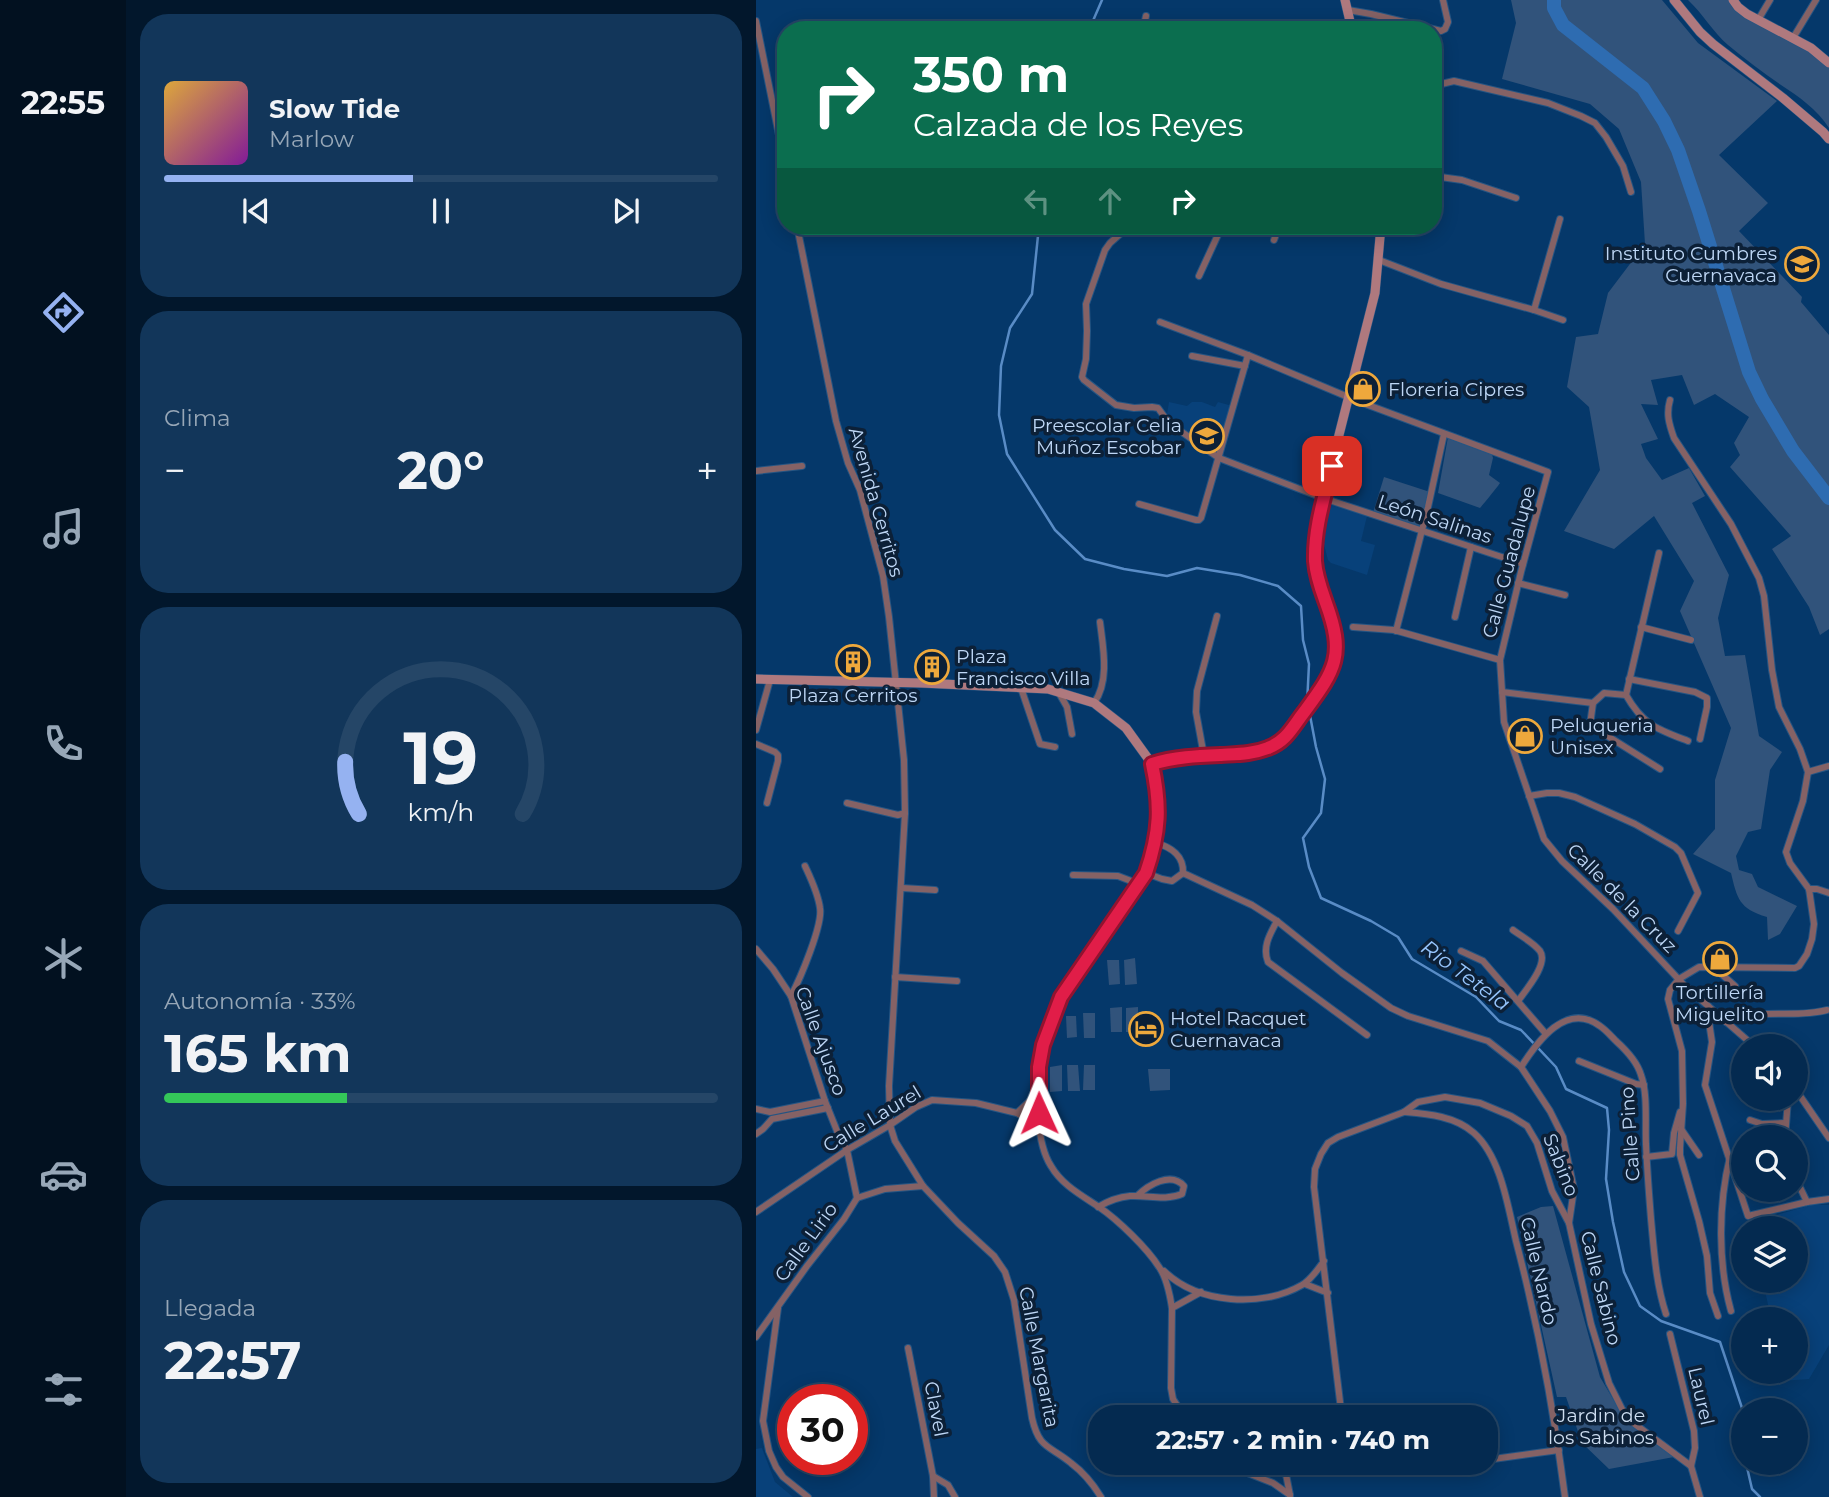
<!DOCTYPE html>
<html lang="es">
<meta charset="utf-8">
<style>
body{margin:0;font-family:Montserrat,sans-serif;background:#12365a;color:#f1f3f6;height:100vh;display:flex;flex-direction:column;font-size:26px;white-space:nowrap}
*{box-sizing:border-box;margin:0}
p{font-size:23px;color:#97a7b7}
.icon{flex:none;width:38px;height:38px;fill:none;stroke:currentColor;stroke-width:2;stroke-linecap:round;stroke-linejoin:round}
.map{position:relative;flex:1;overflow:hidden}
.details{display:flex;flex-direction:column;gap:14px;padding:14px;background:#02172c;width:630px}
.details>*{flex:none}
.banner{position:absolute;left:21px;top:21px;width:665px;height:214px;border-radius:28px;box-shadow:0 4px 18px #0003,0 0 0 2px #254667;background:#0b6e4f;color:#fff;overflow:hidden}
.tools{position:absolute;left:975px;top:1034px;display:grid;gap:14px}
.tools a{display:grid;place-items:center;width:77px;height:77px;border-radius:50%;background:#042a50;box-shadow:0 4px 18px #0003,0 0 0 2px #254667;font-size:35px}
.speed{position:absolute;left:21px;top:1384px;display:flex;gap:14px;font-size:35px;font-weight:700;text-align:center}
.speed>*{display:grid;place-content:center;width:91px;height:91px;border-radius:50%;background:#042a50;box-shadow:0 4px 18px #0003,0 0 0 2px #254667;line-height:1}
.speed .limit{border:10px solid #d22;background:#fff;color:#111}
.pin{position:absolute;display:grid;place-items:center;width:60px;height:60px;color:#fff;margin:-30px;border-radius:14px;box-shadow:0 4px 10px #0006}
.me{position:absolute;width:77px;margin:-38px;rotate:359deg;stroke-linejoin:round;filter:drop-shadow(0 0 5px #0008)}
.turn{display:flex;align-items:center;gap:24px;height:147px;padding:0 21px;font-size:32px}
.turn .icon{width:91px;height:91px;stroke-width:2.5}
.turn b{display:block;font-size:49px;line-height:60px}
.lanes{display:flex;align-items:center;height:66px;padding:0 21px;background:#0003;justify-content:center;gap:35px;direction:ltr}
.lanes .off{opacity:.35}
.big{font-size:52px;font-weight:700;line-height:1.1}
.details .card{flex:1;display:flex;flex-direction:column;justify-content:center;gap:10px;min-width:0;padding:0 24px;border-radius:28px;background:#12365a}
.details .dial{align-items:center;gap:0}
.dial svg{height:182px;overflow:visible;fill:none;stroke:#254667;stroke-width:7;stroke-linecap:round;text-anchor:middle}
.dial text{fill:#f1f3f6;stroke:none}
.song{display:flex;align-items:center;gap:21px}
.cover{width:84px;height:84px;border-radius:10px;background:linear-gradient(135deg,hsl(40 70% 55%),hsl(290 70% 35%))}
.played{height:7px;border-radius:4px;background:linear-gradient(90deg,#95b2f1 45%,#254667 45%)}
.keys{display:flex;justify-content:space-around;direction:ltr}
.heat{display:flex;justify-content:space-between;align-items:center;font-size:38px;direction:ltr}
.charge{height:10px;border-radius:5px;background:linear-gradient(90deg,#34c759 33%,#254667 0)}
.trip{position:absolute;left:332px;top:1405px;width:410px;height:70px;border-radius:28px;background:#042a50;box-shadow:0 4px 18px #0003,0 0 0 2px #254667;font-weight:700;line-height:70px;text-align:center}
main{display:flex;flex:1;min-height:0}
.tab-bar{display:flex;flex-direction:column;width:126px;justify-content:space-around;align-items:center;background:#021120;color:#97a7b7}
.tab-bar .icon{width:49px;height:49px}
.tab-bar .current{color:#95b2f1}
.tab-bar b{font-size:32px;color:#f1f3f6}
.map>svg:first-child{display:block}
</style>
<main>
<nav class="tab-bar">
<b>22:55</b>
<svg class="icon current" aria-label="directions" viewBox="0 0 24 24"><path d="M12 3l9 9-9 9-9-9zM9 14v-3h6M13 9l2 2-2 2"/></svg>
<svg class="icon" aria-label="music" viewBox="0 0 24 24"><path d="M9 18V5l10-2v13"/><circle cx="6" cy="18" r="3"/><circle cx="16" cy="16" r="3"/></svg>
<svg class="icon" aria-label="phone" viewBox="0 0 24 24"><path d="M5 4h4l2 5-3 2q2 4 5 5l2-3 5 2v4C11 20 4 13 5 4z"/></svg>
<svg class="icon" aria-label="climate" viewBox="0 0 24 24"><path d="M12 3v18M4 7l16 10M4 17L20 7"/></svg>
<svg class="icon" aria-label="car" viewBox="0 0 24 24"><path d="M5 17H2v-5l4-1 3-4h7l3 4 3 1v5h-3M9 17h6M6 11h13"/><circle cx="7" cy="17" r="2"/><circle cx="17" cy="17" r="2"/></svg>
<svg class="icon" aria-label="filters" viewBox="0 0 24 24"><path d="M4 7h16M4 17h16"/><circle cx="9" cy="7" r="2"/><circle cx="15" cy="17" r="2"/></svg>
</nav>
<section class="details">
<div class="card">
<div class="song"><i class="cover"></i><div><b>Slow Tide</b><p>Marlow</p></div></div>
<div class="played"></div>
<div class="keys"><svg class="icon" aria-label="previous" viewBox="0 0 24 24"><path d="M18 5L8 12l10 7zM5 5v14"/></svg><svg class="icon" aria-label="pause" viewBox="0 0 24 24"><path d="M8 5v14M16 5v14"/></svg><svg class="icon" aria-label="next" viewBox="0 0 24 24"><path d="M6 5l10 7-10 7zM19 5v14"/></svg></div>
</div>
<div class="card"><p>Clima</p>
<div class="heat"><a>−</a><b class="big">20°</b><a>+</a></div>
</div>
<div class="card dial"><svg viewBox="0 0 100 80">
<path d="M14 69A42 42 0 1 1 86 69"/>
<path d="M14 69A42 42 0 0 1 8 46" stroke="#95b2f1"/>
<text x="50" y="56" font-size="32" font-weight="700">19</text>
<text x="50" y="72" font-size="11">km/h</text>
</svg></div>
<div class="card"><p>Autonomía · 33%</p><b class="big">165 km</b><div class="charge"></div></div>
<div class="card"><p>Llegada</p><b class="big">22:57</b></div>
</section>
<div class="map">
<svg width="1073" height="1497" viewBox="0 0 1073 1497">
<rect width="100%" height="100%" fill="#05386a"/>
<g fill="#08417a">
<polygon points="413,402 431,406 436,402 446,402 459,407 462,402 480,407 463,458 410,420"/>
<polygon points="575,505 611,516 605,541 619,545 611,575 575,563 572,560 568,544 569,539 564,537"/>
<polygon points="1055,1205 1073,1205 1073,1345 1053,1379 1025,1381 1023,1372 1040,1372 1040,1320 1015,1319 1007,1281 1040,1281 1040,1228 997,1228 996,1222"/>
<polygon points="6,1448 19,1482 37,1497 0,1497 0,1449"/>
</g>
<g fill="#31537b">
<path d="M 755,0 L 906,0 L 942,43 L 1021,101 L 963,155 L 1012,203 L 983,231 L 1046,297 L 1045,302 L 1073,335 L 1073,629 L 1064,635 L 1053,607 L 1016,549 L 1035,536 L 974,467 L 984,455 L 978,443 L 993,417 L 959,394 L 938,405 L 926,375 L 895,380 L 902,405 L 885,404 L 902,439 L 885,444 L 890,458 L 906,480 L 933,468 L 949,496 L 936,503 L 973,575 L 962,618 L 969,656 L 989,655 L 1003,736 L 1026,752 L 1014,770 L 1005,829 L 992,832 L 980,856 L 983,870 L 996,874 L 1002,887 L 1041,906 L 1024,934 L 1012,940 L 1011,917 C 983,909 981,898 975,873 L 937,854 L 959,829 L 959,780 L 975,728 L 924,611 L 938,581 L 898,516 L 858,549 L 808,531 L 844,470 L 833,407 L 811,387 L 820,337 L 842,334 L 852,293 L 889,244 L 885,182 L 863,129 L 834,104 L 746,79 L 760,23 Z"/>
<path d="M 932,0 L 977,0 L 981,5 L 1048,44 L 1073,67 L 1073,128 C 1061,109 1043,97 1025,85 C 1007,73 989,59 972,45 C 957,32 947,14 932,0 Z"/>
<path d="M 692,437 L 735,451 L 737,458 L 733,475 L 744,483 C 743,485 726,506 724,508 L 682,493 Z"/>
<polygon points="628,477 674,492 664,528 617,513"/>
<polygon points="379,958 381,984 369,985 368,960"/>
<polygon points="351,960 363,960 364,984 353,985"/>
<polygon points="366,1007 366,1032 355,1032 354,1008"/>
<polygon points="382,1007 382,1032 370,1032 370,1008"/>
<polygon points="327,1013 339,1013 339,1038 328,1038"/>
<polygon points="310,1016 320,1016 321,1037 311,1038"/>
<polygon points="306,1065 306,1091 294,1092 294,1067"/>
<polygon points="311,1065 322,1065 324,1091 312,1091"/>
<polygon points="328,1065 339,1065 339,1090 327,1090"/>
<polygon points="392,1069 414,1069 414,1090 394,1091"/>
<polygon points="797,1206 844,1377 870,1421 918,1457 853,1469 826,1443 810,1397 801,1397 761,1217 785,1207"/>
</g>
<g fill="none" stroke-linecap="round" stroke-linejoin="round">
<g stroke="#598cc6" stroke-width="2.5">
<polyline points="333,30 346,0"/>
<polyline points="283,226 276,294 254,328 245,366 243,415 251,454 299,530 329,559 368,569 411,576 441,568 484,575 522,586 545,606 547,640 553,664 551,704"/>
<polyline points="553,710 560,747 569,779 565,813 547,838 553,867 565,898 615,921 642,937 656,959 720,997 743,1021 765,1030 800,1067 810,1089 851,1108 853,1130 850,1179 857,1222 868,1272 884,1306 905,1321 964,1342 987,1411"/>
<polyline points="990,1463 996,1489 1004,1497"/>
</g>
<polyline stroke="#2e6cb1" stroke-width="14" points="798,0 798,8 807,25 887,88 908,121 922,150 943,211 993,372 1006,399 1037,451 1073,498"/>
<g stroke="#265583" stroke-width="8">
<g id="street">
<polyline points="592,10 615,14 685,31 689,29 692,22 687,0"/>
<polyline points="1002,20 1014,0"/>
<polyline points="0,21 30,170"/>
<polyline points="387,30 390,16"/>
<polyline points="1037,38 1060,0"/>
<polyline points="677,86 698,81 792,103 825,116 839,123 850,137 867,166 875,192"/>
<polyline points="677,176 706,180 760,198"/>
<path d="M 41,226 L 80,421 L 92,463 L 104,490 L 127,576 L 133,617 L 148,760 L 149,813 L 133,1086 L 134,1125 L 139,1141 L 167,1186 L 202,1223 L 238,1256 L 249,1272 L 258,1300 L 276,1418 C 283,1449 293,1445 315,1463 C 327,1472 337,1484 345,1497"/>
<polyline points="373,226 354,243 349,250 330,304 331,331 330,359 326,377 328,380 360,405 378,408 396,407 402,408 413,423 463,458 567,498 767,564"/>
<polyline points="518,240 523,226"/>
<polyline points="623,260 685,284 778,310 807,320"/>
<polyline points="443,276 466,226"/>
<polyline points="778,310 804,219"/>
<polyline points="404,322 492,355 604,402 792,472 765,572 744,660 748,722 788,839 806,861 857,909 928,985 998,1046"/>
<polyline points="436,356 489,366"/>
<path d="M 914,400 C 910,414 913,424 918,438 L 975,524 L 1003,578 L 1008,596 L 1016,670 L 1023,707 L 1044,749 L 1052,772 L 1047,801 L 1030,852 L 1034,863 L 1053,889 L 1058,924 L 1056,939 L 1051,954 L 1043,966 L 1039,968 L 943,967 L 923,979 L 914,990 L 912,999 L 926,1051 L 927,1104 L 924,1148 L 924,1155 L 943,1221 L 951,1256 L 954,1293 L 962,1316"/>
<polyline points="0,471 46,466"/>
<polyline points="383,504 440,520 443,520 445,518 492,355"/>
<polyline points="762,583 809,595"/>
<polyline points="699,617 715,547"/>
<polyline points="597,627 638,630 744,660"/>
<polyline points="885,627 935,640"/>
<polyline points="640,631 672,507 688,434"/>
<polyline points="873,679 939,692 951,698 951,707 944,739"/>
<polyline points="265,688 284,744 299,747"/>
<polyline points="746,692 837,703 848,693 870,695"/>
<polyline points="303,693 311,707 316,734"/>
<polyline points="870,695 903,553"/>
<path d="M 870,695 C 887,725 901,729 932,741"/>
<path d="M 338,703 C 354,681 347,647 344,622"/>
<polyline points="837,703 834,725 904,769"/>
<polyline points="0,730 14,680"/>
<polyline points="0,744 19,752 22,755 22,761 11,803"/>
<polyline points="448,756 440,712 441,691 461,616"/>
<path d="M 396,764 C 401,789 405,818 400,843 C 395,867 382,885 369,904 C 335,955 290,1004 283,1067 C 280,1095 280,1143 295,1166 C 306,1185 325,1195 343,1207 C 362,1220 391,1248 403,1267 C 411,1278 414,1295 416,1308 L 415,1388 L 417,1399 L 429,1418"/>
<polyline points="1052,772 1073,766"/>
<polyline points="773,796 791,793 803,793 819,797 879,824 919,847 925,853 942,893 922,931"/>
<polyline points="91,803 142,815 149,813"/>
<path d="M 400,843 C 415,847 428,856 427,873"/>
<polyline points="390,873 406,879 416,881 427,873"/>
<polyline points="427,873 496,905 521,921 586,973 635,1008 652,1016 732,1041 765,1067 794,1111 807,1137 818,1189 813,1223 835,1324 853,1383 866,1409 876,1422 935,1466"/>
<polyline points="317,875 362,876 383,884"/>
<polyline points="146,888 179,890"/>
<polyline points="1053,889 1061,889 1073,893"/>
<path d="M 521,921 C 514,934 506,947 512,962 L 611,1035"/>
<path d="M 757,930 C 765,936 778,943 784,951 C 793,964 769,991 762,1001"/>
<polyline points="0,949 17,969 35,996 69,1101 81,1131 91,1150 101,1198"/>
<polyline points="705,951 727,961 790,1034"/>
<polyline points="960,966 962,971 979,986"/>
<polyline points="139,977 201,981"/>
<path d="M 35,996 C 44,979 67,925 64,908 C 62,893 55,879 49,866"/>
<polyline points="952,1006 952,1015 956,1042 949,1085 992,1216 1051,1202 1073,1199"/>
<path d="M 970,1022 C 1002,1007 1038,1019 1071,1010"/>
<polyline points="823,1061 880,1084 888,1085"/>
<path d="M 765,1067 C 781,1042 810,1001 844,1026 C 850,1030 855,1036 860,1041 C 870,1050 881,1061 885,1075 C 892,1094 889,1123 890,1144 C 891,1169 893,1194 895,1219 C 898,1251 900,1284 910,1314"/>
<polyline points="1040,1090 1073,1138"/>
<polyline points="0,1109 14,1112 69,1101"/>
<path d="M 648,1112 C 672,1114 699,1116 718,1133 C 745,1157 752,1207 760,1241 C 782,1325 798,1411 809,1497"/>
<polyline points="261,1113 282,1093"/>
<polyline points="994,1120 1006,1124 1029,1123"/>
<polyline points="925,1129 943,1155"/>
<polyline points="0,1134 7,1129 16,1119 72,1108"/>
<polyline points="1029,1138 1032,1099"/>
<polyline points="890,1157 916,1154 918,1133 924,1112"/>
<path d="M 974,1157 C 962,1205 962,1264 975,1311"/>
<polyline points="1040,1179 1051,1202"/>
<polyline points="101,1198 129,1189 167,1186"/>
<path d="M 342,1207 C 352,1201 363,1197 374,1196 C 392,1195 409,1201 426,1194 L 428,1186 C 415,1171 392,1185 381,1196"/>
<polyline points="0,1212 91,1150 134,1125 160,1107 176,1100 220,1103 261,1113 271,1119 284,1133"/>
<path d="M 408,1271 C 442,1304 506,1308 546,1285 C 555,1280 562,1269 568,1261"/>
<polyline points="549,1284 572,1293"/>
<polyline points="22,1308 7,1421 13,1451 20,1467 27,1477 52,1497"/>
<polyline points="416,1308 445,1292"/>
<polyline points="914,1334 938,1431 939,1448 935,1466 944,1497"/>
<polyline points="0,1337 51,1266 88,1219 101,1198"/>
<polyline points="152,1348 177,1476 178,1497"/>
<polyline points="586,1418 558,1187 559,1169 565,1154 572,1143 582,1137 648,1112 662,1102 689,1097 724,1103 755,1116 771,1126 781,1143 796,1191 813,1223"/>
<polyline points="730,1460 803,1450"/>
<polyline points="474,1463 484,1470 517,1483 534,1495"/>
<polyline points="494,1463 635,1471 673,1468 710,1463"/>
<polyline points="528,1464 534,1495"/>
<polyline points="177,1476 192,1485 199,1497"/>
</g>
</g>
<g stroke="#265583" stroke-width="10">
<g id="secondary">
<polyline points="589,0 596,30"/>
<polyline points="918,0 944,32 957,44 1027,98 1067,132 1073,139"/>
<polyline points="977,0 982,7 991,14 1055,48 1073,63"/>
<polyline points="0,679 165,683 292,689 338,703 370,728 396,764 407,760 448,756 496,753 512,748 527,741 569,683 577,667 580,648 571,605 564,589 559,565 559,545 567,498 619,293 625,226"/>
</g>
</g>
<use href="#street" stroke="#856265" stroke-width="6"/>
<use href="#secondary" stroke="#af797e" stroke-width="9"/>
</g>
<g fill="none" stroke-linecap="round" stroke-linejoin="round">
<g stroke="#92132f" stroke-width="18">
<path id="route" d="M 283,1113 L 283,1067 L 287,1045 L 305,997 L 390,873 C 404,832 405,806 396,764 C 418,757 442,756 465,755 C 481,754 497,754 512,748 C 531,741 537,726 549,711 C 580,669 589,655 570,603 C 565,589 560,576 559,561 C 558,529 568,498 576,466"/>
</g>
<use href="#route" stroke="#e11d48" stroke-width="12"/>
</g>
<defs>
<g id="school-ring" transform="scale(1.75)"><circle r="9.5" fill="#0c2037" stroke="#eea83c" stroke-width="1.5"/><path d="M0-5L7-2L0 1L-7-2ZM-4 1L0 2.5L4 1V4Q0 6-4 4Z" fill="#eea83c"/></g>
<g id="shop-ring" transform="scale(1.75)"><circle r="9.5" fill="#0c2037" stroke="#eea83c" stroke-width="1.5"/><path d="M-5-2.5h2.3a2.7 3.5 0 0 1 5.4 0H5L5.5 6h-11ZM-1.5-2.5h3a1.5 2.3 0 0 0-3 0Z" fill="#eea83c"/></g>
<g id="building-ring" transform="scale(1.75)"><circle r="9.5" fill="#0c2037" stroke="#eea83c" stroke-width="1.5"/><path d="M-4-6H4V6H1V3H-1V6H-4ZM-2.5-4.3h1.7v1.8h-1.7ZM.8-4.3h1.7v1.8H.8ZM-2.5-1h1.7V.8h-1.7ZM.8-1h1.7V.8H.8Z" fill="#eea83c"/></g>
<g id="hotel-ring" transform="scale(1.75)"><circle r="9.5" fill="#0c2037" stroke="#eea83c" stroke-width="1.5"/><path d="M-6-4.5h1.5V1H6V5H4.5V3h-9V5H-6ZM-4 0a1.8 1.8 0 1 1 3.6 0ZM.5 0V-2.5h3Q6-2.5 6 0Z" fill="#eea83c"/></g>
</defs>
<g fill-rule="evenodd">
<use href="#school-ring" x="1046" y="264"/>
<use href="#shop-ring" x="607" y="389"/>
<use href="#school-ring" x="451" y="436"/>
<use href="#building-ring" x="97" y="662"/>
<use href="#building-ring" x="176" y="667"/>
<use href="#shop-ring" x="769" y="736"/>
<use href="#shop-ring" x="964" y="959"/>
<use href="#hotel-ring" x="390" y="1029"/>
</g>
<g text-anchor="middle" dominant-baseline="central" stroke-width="7" stroke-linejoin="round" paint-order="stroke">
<g font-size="19" fill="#bed7f6" stroke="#0c2037" text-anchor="start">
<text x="1021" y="253" text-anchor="end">Instituto Cumbres<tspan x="1021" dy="22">Cuernavaca</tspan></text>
<text x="632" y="389">Floreria Cipres</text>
<text x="426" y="425" text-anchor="end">Preescolar Celia<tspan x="426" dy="22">Muñoz Escobar</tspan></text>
<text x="200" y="656">Plaza<tspan x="200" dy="22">Francisco Villa</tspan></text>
<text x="97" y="695" text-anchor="middle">Plaza Cerritos</text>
<text x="794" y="725">Peluqueria<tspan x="794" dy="22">Unisex</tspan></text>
<text x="964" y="992" text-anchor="middle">Tortillería<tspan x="964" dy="22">Miguelito</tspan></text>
<text x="414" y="1018">Hotel Racquet<tspan x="414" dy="22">Cuernavaca</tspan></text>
</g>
<g font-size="19" fill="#bed7f6" stroke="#0c2037">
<text transform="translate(120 502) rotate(74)">Avenida Cerritos</text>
<text transform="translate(679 519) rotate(18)">León Salinas</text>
<text transform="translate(753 562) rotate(-75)">Calle Guadalupe</text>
<text transform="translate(866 898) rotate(45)">Calle de la Cruz</text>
<text transform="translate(65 1041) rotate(70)">Calle Ajusco</text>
<text transform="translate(116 1119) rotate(-31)">Calle Laurel</text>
<text transform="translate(874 1134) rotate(-94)">Calle Pino</text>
<text transform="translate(805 1165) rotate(68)">Sabino</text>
<text transform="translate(50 1242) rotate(-54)">Calle Lirio</text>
<text transform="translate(783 1271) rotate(77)">Calle Nardo</text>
<text transform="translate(845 1288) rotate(76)">Calle Sabino</text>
<text transform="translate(283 1357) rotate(79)">Calle Margarita</text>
<text transform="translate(945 1396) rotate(77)">Laurel</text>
<text transform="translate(180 1409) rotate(79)">Clavel</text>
</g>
<g font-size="19" fill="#cdddf0" stroke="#0c2037">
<text x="845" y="1415">Jardin de<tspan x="845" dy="22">los Sabinos</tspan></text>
</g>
<g font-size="21" font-style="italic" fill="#96c5fd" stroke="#0c2037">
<text transform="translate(710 975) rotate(36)">Rio Tetela</text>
</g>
</g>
</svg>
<div class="tools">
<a><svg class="icon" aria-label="sound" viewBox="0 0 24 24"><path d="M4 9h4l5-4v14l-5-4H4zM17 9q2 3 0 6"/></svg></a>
<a><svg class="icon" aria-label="search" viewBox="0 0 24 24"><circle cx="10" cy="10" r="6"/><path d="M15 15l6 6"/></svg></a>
<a><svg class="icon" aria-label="layers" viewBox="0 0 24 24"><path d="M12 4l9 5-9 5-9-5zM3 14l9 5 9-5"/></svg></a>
<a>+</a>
<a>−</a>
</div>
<div class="speed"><div class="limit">30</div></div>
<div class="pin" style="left:576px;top:466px;background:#d93025"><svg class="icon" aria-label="arrive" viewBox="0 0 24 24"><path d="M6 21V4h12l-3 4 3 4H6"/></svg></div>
<svg class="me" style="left:283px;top:1113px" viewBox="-20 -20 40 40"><path d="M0-17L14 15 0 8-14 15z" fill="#e11d48" stroke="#fff" stroke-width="4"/></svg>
<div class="trip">22:57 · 2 min · 740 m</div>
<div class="banner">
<div class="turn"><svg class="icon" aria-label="right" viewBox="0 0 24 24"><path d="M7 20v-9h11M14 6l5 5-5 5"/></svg><div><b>350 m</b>Calzada de los Reyes</div></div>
<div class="lanes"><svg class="icon off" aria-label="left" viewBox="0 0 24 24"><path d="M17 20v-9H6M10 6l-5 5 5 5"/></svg><svg class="icon off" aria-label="ahead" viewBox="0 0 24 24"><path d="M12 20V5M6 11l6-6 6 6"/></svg><svg class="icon" aria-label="right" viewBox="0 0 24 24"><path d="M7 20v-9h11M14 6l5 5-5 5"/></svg></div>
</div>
</div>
</main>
